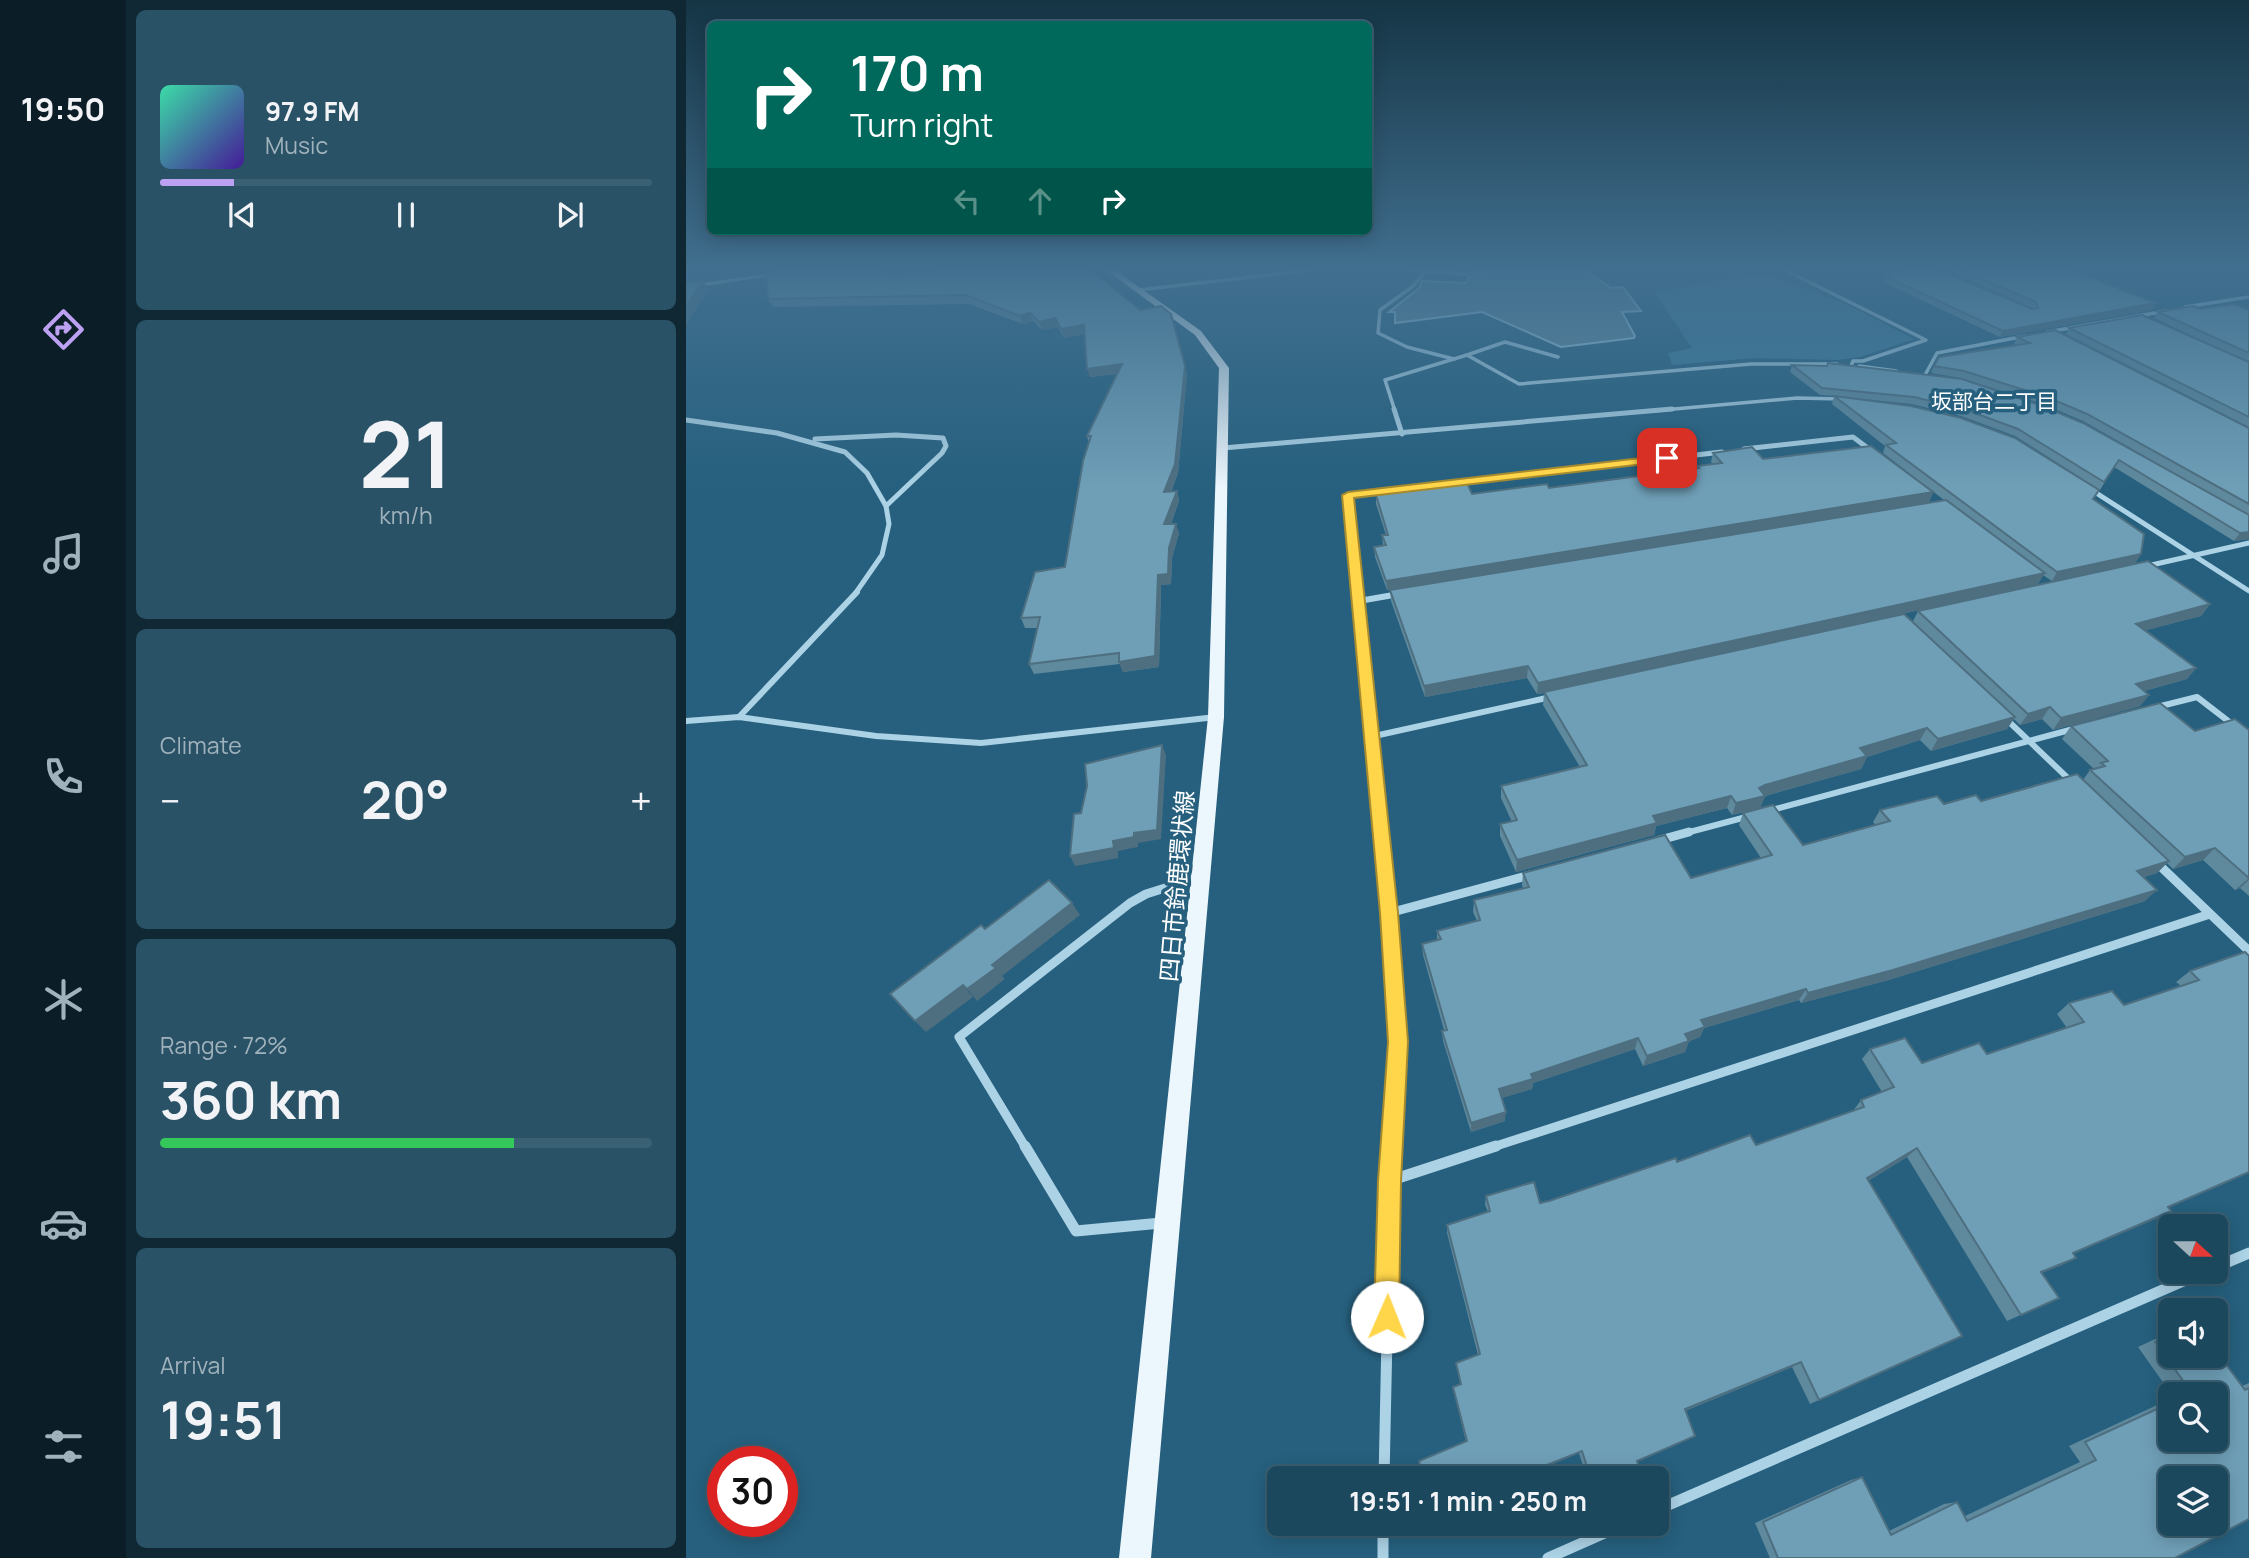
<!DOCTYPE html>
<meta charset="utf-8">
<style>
body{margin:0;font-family:Manrope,"Noto Sans JP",sans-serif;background:#295267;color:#f1f3f6;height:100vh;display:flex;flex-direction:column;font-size:26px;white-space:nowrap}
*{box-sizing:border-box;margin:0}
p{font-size:23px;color:#a0b2bc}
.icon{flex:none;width:38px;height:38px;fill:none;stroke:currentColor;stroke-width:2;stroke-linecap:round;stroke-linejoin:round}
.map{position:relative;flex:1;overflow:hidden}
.panel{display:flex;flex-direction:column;gap:10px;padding:10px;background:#0f2834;width:560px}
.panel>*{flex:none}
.guide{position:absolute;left:21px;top:21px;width:665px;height:214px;border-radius:10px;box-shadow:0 4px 18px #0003,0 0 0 2px #3a6073;background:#00695c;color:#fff;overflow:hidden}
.needle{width:46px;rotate:111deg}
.buttons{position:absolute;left:1472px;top:1214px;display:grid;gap:14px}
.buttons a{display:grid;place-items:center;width:70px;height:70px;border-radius:10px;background:#1c485e;box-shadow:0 4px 18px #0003,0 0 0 2px #3a6073;font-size:35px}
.speed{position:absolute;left:21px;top:1446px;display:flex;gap:14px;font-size:35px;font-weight:700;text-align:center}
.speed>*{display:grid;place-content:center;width:91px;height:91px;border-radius:50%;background:#1c485e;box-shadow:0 4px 18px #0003,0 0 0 2px #3a6073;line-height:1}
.speed .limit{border:10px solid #d22;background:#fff;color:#111}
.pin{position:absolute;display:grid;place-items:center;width:60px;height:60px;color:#fff;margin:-30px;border-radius:14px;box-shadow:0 4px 10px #0006}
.me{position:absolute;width:77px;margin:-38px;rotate:1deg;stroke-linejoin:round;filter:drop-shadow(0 0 5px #0008)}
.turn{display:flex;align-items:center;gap:24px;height:147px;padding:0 28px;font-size:32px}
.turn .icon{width:91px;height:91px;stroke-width:2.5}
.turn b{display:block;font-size:49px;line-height:60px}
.lanes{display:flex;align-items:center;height:66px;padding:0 28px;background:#0003;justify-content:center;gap:35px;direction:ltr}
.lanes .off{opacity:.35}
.big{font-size:52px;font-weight:700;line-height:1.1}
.panel .tile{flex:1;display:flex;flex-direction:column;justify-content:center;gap:10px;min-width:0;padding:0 24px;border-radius:10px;background:#295267}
.panel .dial{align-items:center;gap:0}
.dial b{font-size:91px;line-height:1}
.song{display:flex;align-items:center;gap:21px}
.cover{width:84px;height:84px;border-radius:10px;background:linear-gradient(135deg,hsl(160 70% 55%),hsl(260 70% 35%))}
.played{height:7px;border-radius:4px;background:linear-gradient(90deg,#bca0f2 15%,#3a6073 15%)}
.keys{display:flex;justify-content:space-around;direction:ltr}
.heat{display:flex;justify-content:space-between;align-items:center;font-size:38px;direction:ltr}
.charge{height:10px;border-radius:5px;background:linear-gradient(90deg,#34c759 72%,#3a6073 0)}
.trip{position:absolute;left:581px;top:1466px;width:402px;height:70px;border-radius:10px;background:#1c485e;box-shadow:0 4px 18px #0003,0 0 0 2px #3a6073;font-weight:700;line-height:70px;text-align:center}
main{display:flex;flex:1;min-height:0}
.tab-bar{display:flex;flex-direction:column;width:126px;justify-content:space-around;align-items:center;background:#0b1d26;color:#a0b2bc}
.tab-bar .icon{width:49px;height:49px}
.tab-bar .on{color:#bca0f2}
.tab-bar b{font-size:32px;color:#f1f3f6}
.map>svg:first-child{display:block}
</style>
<main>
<nav class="tab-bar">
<b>19:50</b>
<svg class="icon on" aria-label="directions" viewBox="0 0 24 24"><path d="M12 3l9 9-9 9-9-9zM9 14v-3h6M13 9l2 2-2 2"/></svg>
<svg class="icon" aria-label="music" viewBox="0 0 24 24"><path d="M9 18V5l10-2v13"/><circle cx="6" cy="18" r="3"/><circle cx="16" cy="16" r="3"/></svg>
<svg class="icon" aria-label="phone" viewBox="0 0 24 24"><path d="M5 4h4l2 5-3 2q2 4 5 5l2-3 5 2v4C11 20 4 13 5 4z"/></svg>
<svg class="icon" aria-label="climate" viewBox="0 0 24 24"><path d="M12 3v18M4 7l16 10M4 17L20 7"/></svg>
<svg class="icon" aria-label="car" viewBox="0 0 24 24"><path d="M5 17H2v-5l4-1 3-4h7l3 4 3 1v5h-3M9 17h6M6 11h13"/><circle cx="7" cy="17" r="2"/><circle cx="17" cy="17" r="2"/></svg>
<svg class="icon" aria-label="filters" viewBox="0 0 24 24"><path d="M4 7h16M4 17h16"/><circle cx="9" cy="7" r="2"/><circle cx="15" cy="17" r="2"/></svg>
</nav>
<section class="panel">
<div class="tile">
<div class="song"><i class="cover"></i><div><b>97.9 FM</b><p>Music</p></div></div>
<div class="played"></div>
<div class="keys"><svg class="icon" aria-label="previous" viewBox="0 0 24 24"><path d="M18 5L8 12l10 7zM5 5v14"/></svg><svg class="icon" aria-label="pause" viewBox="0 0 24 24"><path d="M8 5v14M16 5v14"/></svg><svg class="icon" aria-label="next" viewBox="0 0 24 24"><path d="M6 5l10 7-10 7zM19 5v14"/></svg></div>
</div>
<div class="tile dial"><b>21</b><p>km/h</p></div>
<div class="tile"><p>Climate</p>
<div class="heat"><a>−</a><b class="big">20°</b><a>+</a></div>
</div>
<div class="tile"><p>Range · 72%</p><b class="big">360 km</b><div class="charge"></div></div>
<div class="tile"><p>Arrival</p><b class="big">19:51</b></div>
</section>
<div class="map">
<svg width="1563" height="1558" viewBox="0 0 1563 1558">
<rect width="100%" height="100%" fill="#26607e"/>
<polygon fill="#3a7b9b" points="1076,274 1156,302 1228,339 1174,357 1150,360 1068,358 986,365 982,353 1006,348 968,292"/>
<polygon fill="#648da1" stroke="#a1d0e6" stroke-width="2" points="805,270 899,270 925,288 937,287 955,311 936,312 949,336 948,338 875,347 796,312 709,323 709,312 703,312 733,288 736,281 780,283 782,278"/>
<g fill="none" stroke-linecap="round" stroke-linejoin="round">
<g stroke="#acd2e5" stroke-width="3.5">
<polyline points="720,270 780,274 794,270"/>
<polyline points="1099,270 1240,340 1177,361 1167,361 1165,366"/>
<polyline points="740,271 726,287 694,310 692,333 721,347 768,359"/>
<polyline points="453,290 625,270"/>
<polyline points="1499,307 1563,297"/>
<polyline points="1361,332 1480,311"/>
<polyline points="781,355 819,342 872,357"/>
<polyline points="1173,366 1210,371"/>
<polyline points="1239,375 1251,353 1339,336"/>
<polyline points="709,411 699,380 781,355 833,384 1065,364 1151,364"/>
<polyline points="966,411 1111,398 1157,399"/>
</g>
<g stroke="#acd2e5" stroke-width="5">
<polyline points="708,409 716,434"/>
<polyline points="0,420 91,433 159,452 181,473 200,506 203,524 196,555 169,594"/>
<polyline points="129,439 210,435 257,438 260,446 256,453 200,506"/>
<polyline points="537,448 986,409"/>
<polyline points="1058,449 1167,437 1187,452"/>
<polyline points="1404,489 1563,591"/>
<polyline points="1461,566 1563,543"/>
<polyline points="672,594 662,495 1036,452"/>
</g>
<g stroke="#acd2e5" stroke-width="6">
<polyline points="672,592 695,834"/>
<polyline points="673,601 713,594"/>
<polyline points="1471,707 1511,697 1563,737"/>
<polyline points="53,717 171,592"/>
<polyline points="1318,717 1388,784"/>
<polyline points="0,721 53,717 190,736 295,743 530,717"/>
<polyline points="684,737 865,697"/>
<polyline points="1082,811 1391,728"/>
<polyline points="996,834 1064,816"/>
</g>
<g stroke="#acd2e5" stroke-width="9">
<polyline points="695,832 712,1042 705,1148"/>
<polyline points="974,840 1003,832"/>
<polyline points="1470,862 1563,951"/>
<polyline points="703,913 844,875"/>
<polyline points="340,1148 273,1037 444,903 460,894 511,878"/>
<polyline points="804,1148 1524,914"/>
</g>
<g stroke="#acd2e5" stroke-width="11">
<polyline points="339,1146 390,1231 475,1223"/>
<polyline points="703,1181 810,1146"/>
<polyline points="1530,1267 1563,1253"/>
<polyline points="698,1479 705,1146"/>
<polyline points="971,1510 1518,1272"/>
<polyline points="697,1524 697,1558"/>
<polyline points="862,1558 939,1524"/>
</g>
<polygon fill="#d5eaf5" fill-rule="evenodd" points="109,270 123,270 0,289 0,285"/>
<polygon fill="#ecf6fd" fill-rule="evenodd" points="420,270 429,270 515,331 543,368 538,717 465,1558 433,1558 522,717 533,368 509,335"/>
</g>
<g fill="#5f899d">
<polygon points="83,270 249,270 501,374 492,473 485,492 491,491 493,501 485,524 493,533 486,558 485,584 475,585 473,667 437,672 434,664 348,674 343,664 351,628 339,628 335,618 379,567 403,443 401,436 431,374 404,377 398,334 378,338 372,327 356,330 347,321 337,324 283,304 87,307 82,299"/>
<polygon points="1259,270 1398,270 1391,271 1469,303 1466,310 1314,337 1197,282 1199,276 1201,276 1202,273 1208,272 1209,271 1347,309 1347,308"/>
<polygon points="1515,309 1563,310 1563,427 1380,334 1383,328 1534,349 1468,318 1472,312"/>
<polygon points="1331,337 1563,428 1563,539 1548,541 1428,467 1414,490 1329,436 1275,416 1225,404 1149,396 1407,499 1455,554 1449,563 1366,581 1357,575 1352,584 1138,631 1227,621 1232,611 1524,604 1515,616 1460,630 1510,668 1501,679 1458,691 1463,695 1454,706 1367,730 1356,719 1334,725 1328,719 1321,729 1245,751 1234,740 1181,757 1175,769 1079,796 1074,808 1046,815 1041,808 970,826 968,835 830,872 814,836 814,824 826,822 815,798 815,786 894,767 857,705 858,693 851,694 841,678 739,697 705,601 704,590 1258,500 1197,453 1199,446 1146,404 1148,396 1134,395 1104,372 1106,365 1276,379 1546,506 1397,421 1357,404 1275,378 1245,373 1248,366 1330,345 1328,344"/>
<polygon points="1027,453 1077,459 1247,492 1243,502 701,590 689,557 688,547 697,546 696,535 700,535 690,504 690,495 786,494 863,488 1011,468 1011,466 1027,464 1025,462"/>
<polygon points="1385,726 1509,731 1563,730 1563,896 1554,888 1549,890 1517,860 1487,869 1481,863 1471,873 1458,877 1459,901 1199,981 1115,1003 1113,1000 1018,1028 1014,1037 1003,1041 999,1052 957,1066 949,1049 847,1083 846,1089 815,1098 819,1121 785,1132 757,1041 756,1031 758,1030 737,955 736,944 751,940 751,931 791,921 787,912 788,900 837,889 836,885 837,873 1005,878 1075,858 1053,825 1057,813 1117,845 1190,825 1187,822 1194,810 1295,801 1397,780 1404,770 1408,769 1376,739"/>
<polygon points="1562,955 1483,1208 1469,1219 1387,1253 1376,1265 1355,1273 1373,1298 1321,1321 1221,1157 1182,1181 1276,1336 1124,1404 1106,1367 999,1411 1009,1436 951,1462 946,1479 901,1479 893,1453 831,1479 737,1479 780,1442 768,1392 767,1387 775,1384 770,1363 792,1355 761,1233 761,1225 802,1212 799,1205 800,1196 854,1203 863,1201 991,1162 1070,1145 1167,1111 1175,1100 1196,1092 1176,1059 1184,1049 1236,1063 1301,1054 1381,1028 1371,1014 1383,1003 1438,1005 1495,986 1490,982 1504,971"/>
<polygon points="1484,1332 1484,1356 1556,1386 1563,1383 1563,1519 1489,1558 1084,1558 1069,1523 1165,1480 1176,1477 1203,1531 1258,1504 1271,1502 1279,1516 1394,1462 1383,1446 1484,1399 1484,1440 1530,1395 1486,1395 1452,1347"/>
</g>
<g fill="#4e6f80">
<polygon points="198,270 245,270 200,280 196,272"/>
<polygon points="17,281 22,290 0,325 0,306"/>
<polygon points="1469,303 1466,310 1314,337 1317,331"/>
<polygon points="344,313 347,321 337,324 334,316"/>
<polygon points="369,318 372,327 356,330 353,322"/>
<polygon points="398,325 400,333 378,338 375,329"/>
<polygon points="436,364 438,373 404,377 401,369"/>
<polygon points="499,366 501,374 492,473 481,501 478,492"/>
<polygon points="491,491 493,501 481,534 478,524"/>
<polygon points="1247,492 1243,502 701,590 700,581"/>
<polygon points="490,524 493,533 486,558 485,584 475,585 473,667 437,672 433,662 483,548"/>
<polygon points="1563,532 1563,539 1548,541 1554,533"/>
<polygon points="1455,554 1449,563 1366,581 1371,572"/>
<polygon points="1359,573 1352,584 851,694 852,683"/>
<polygon points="1524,604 1515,616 1442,635 1450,624"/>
<polygon points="842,666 841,678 739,697 738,686"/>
<polygon points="1510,668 1501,679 1441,696 1450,684"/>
<polygon points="1463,695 1454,706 1367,730 1375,718"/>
<polygon points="1364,707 1356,719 1334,725 1342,714"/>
<polygon points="1329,717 1321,729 1245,751 1252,739"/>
<polygon points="1241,728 1234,740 1181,757 1175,769 1079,796 1074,808 1046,815 1050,803 1079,785 1174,748"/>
<polygon points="476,745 480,755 475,839 452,843 452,847 432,851 432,858 389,866 384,856 448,833"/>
<polygon points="1045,796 1041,808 970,826 968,835 830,872 831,860 967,816"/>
<polygon points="1529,848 1517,860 1487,869 1499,857"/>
<polygon points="1483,861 1471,873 1440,883 1451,871"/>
<polygon points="1563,878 1563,880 1554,888 1549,890"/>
<polygon points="1471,890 1459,901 1199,981 1115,1003 1122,993"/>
<polygon points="386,903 394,915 316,976 319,979 291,1001 281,989 306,965"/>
<polygon points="277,985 287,997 240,1032 229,1021"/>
<polygon points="1120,989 1113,1000 1018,1028 1014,1037 997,1044 1003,1041 999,1052 957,1066 961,1056 1015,1020"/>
<polygon points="952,1038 949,1049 847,1083 846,1089 812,1099 813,1089 845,1074"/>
<polygon points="820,1112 819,1121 785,1132 785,1123"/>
<polygon points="1231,1148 1221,1157 1172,1187 1181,1178"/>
<polygon points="1563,1172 1563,1173 1466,1215 1482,1207"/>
<polygon points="1485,1211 1469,1219 1373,1260 1387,1253"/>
<polygon points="1390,1258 1376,1265 1341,1279 1355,1272"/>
<polygon points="1115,1362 1106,1367 993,1413 999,1409"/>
<polygon points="896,1451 893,1453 831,1479 826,1479"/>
</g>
<g fill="#6f9fb7" stroke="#4e6f80" stroke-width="2" fill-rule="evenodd">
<polygon points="88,270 198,270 196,272 201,276 249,270 405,270 454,310 475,306 485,314 499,366 489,464 478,492 491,491 478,524 490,524 483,548 482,574 472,575 469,656 433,662 433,653 343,664 354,617 335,618 349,572 379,567 397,461 405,436 401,436 436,364 401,369 398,325 375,329 369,318 353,322 344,313 334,316 280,295 82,299 80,271"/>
<polygon points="1215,270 1253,270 1346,309 1352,308 1350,302 1275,270 1387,270 1469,303 1317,331 1199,276 1206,275 1202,273"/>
<polygon points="17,281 0,306 0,283"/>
<polygon points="1548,304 1563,310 1563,353 1472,312 1507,306 1515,309"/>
<polygon points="1456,315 1563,362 1563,417 1383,328"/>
<polygon points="1369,330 1563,428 1563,504 1401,414 1361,397 1278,371 1248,366 1253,357 1344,343 1331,337"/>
<polygon points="1142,363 1276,379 1356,406 1397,423 1563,515 1563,532 1554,533 1433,460 1418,482 1332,429 1278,409 1228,397 1136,388 1106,365 1141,366"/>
<polygon points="1148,396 1225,406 1275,418 1329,438 1413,490 1407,499 1458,534 1455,554 1371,572 1200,445 1210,443"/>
<polygon points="1185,446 1247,492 700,581 688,547 700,545 696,535 702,535 690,495 781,483 786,494 861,484 863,488 1013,468 1011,466 1036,463 1027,453 1066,447 1077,459"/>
<polygon points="1260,500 1359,573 852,683 842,666 738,686 704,590"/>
<polygon points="1462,561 1524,604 1450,624 1510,668 1450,684 1463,695 1375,718 1364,707 1342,714 1232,611"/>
<polygon points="1218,614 1329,717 1252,739 1241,728 1174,748 1181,756 1079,785 1073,788 1079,796 1050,803 1045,796 967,816 971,823 831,860 814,824 831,820 815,786 901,765 858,692"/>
<polygon points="1474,703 1509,731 1549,719 1563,730 1563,878 1529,848 1499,857 1404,770 1419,766 1415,763 1422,761 1385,726"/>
<polygon points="476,745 471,830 448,833 448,837 427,841 428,848 384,856 388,814 395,813 401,786 399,764"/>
<polygon points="1391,774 1483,861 1451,871 1471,890 1207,970 1122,993 1120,989 1015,1020 1019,1027 999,1034 1003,1041 961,1056 952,1038 845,1074 847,1079 813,1089 820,1112 785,1123 756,1031 761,1030 736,944 755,939 751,931 794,920 788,900 843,887 837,873 979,835 1005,878 1086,855 1057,813 1087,805 1117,845 1204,821 1194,810 1251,796 1258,804 1290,795 1295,801"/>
<polygon points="363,880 386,903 306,965 310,968 281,989 277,985 229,1021 204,994 295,925 299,929"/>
<polygon points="1559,952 1562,955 1563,955 1563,1172 1482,1207 1485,1211 1387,1253 1390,1258 1355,1272 1373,1298 1335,1315 1231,1148 1181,1178 1276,1336 1133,1400 1115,1362 999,1409 1009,1436 951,1461 956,1474 945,1479 905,1479 896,1451 826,1479 737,1479 733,1461 781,1441 767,1387 775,1384 770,1363 794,1354 761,1225 804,1211 800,1196 848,1182 854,1203 863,1201 990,1158 991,1162 1064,1135 1070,1145 1178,1107 1175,1100 1208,1087 1184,1049 1219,1038 1236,1063 1293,1043 1301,1054 1398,1022 1383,1003 1426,991 1438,1005 1513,980 1504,971"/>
<path d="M 1484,1335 L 1484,1356 L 1530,1356 L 1530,1351 L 1559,1390 L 1563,1388 L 1563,1519 L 1489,1558 L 1092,1558 L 1077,1522 L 1176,1477 L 1205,1535 L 1271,1502 L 1281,1521 L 1410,1460 L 1399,1442 L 1484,1403 L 1484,1440 L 1530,1440 L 1530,1395 L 1502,1395 L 1506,1393 L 1469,1342 ZM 1484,1479 L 1530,1479 L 1530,1524 L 1484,1524 Z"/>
</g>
<linearGradient id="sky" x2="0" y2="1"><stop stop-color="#153545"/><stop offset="0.55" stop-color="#416f8f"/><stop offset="1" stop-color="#416f8f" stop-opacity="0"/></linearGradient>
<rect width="1563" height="488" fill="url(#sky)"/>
<polygon fill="#ffd54a" stroke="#a68a30" stroke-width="2" points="981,455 986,458 984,461 668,498 712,913 722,1042 715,1181 713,1317 710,1325 701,1329 692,1325 688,1317 692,1181 702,1042 694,913 656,495 662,492"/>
<g text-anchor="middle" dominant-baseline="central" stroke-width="7" stroke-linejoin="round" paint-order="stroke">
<g font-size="21" fill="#fff" stroke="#26607e">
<text x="1308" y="401">坂部台二丁目</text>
</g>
<g font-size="24" fill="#fff" stroke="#26607e">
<text transform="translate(490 886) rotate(-85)">四日市鈴鹿環状線</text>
</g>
</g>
</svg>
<div class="buttons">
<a><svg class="needle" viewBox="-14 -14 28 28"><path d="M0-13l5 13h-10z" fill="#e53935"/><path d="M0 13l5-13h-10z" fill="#a0b2bc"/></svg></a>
<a><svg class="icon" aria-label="sound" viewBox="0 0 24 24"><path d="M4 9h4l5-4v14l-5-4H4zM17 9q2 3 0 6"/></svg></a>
<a><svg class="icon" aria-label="search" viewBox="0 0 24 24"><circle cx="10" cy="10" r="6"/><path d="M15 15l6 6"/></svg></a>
<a><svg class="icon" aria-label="layers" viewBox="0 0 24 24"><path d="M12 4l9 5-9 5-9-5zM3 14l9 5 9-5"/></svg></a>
</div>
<div class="speed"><div class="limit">30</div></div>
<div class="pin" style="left:981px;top:458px;background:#d93025"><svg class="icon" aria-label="arrive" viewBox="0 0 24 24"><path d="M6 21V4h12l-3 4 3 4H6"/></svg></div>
<svg class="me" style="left:701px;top:1317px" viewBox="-20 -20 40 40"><circle r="19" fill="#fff"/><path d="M0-13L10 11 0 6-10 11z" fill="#ffd54a"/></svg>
<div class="trip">19:51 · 1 min · 250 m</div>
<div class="guide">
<div class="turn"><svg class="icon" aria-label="right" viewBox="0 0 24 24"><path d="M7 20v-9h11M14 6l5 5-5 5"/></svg><div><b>170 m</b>Turn right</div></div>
<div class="lanes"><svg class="icon off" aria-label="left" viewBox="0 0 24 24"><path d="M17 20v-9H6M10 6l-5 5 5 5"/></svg><svg class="icon off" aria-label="ahead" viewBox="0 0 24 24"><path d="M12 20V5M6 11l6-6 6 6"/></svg><svg class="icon" aria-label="right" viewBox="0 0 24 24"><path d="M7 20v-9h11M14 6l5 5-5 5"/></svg></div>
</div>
</div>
</main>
